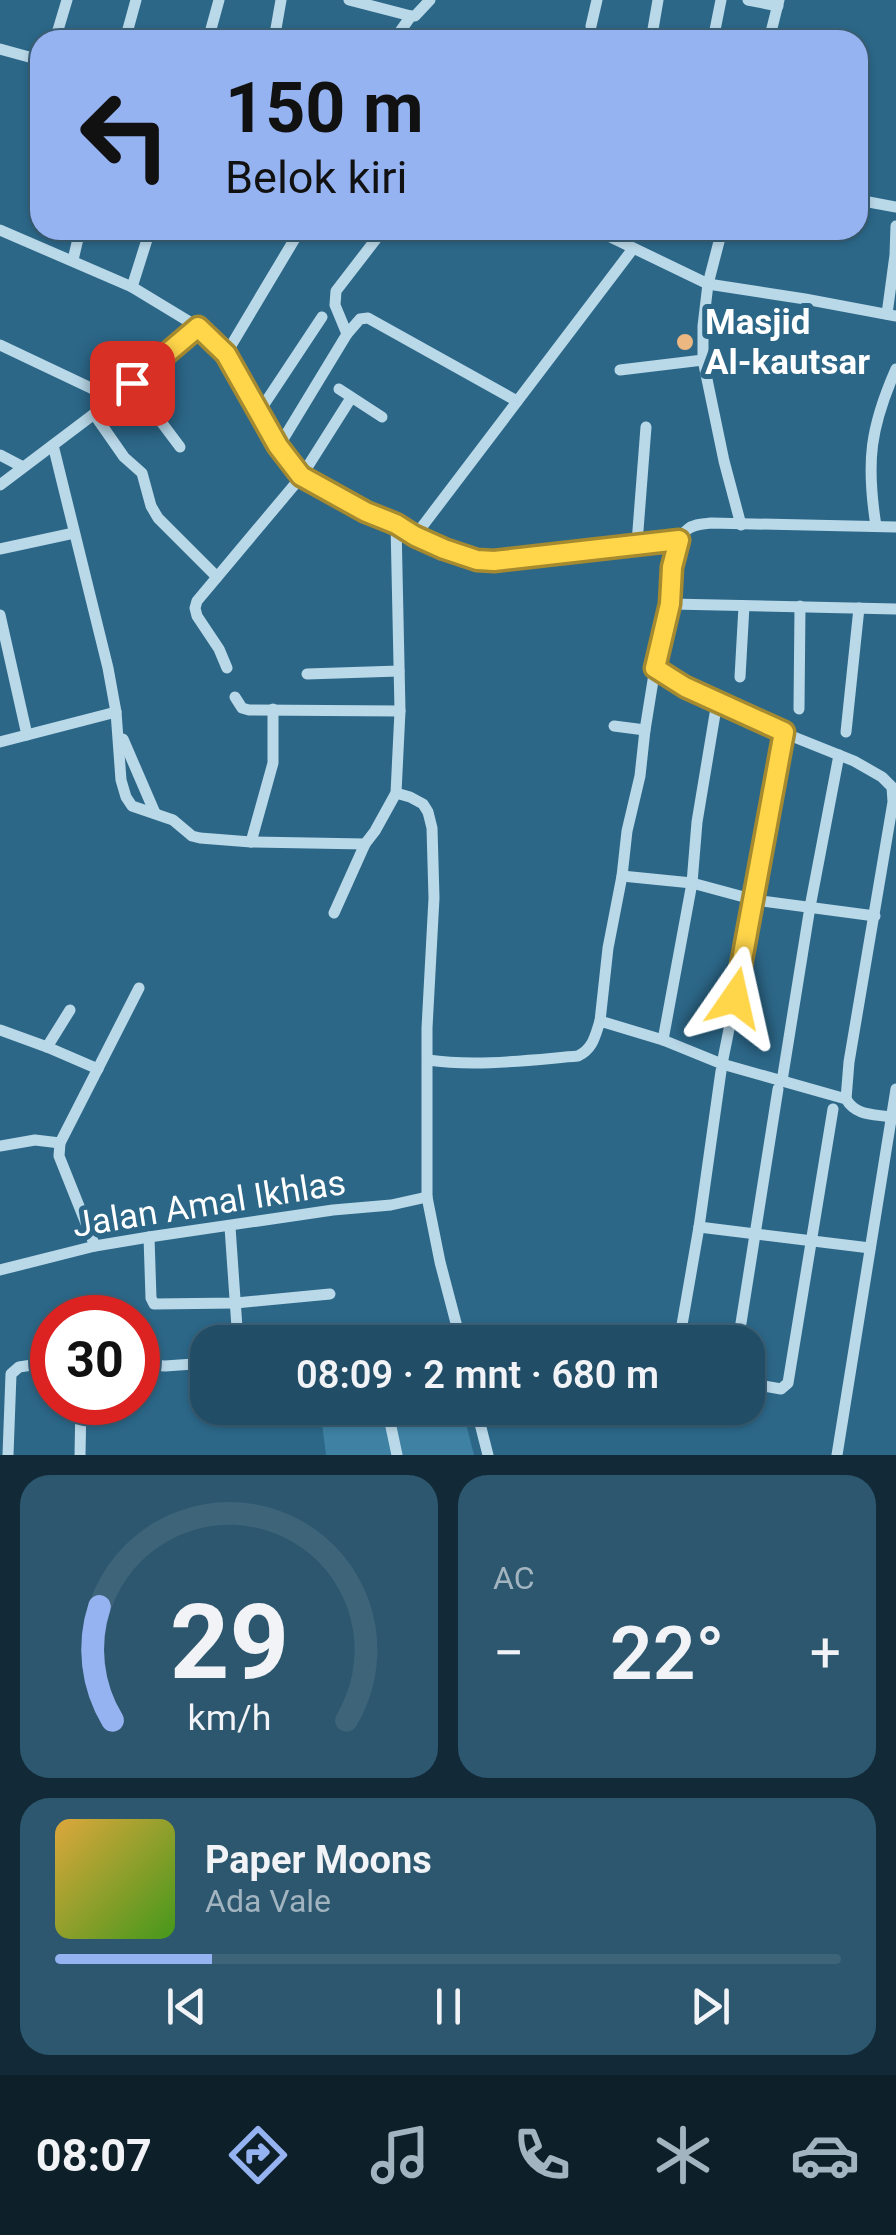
<!DOCTYPE html>
<html lang="id">
<meta charset="utf-8">
<style>
body{margin:0;font-family:Roboto,sans-serif;background:#2d576f;color:#f1f3f6;height:100vh;display:flex;flex-direction:column;font-size:38px;white-space:nowrap}
*{box-sizing:border-box;margin:0}
p{font-size:32px;color:#a2b4bf}
.icon{flex:none;width:55px;height:55px;fill:none;stroke:currentColor;stroke-width:2;stroke-linecap:round;stroke-linejoin:round}
.map{position:relative;height:1455px;overflow:hidden}
.panel{display:flex;flex-direction:column;gap:20px;padding:20px;background:#122a38;flex:1}
.panel>*{flex:none}
.hud{position:absolute;left:30px;top:30px;width:838px;height:210px;border-radius:30px;box-shadow:0 2px 8px #0004,0 0 0 2px #3e647a;background:#95b2f1;color:#111;overflow:hidden}
.speed{position:absolute;left:30px;top:1295px;display:flex;gap:20px;font-size:50px;font-weight:700;text-align:center}
.speed>*{display:grid;place-content:center;width:130px;height:130px;border-radius:50%;background:#214d66;box-shadow:0 2px 8px #0004,0 0 0 2px #3e647a;line-height:1}
.speed .limit{border:15px solid #d22;background:#fff;color:#111}
.pin{position:absolute;display:grid;place-items:center;width:85px;height:85px;color:#fff;margin:-42px;border-radius:20px;box-shadow:0 5px 15px #0006}
.me{position:absolute;width:110px;margin:-55px;rotate:11deg;stroke-linejoin:round;filter:drop-shadow(0 0 8px #0008)}
.turn{display:flex;align-items:center;gap:35px;height:210px;padding:0 30px;font-size:45px}
.turn .icon{width:130px;height:130px;stroke-width:2.5}
.turn b{display:block;font-size:70px;line-height:85px}
.big{font-size:75px;font-weight:600;line-height:1.1}
.panel .card{flex:1;display:flex;flex-direction:column;justify-content:center;gap:15px;min-width:0;padding:0 35px;border-radius:30px;background:#2d576f}
.panel .dial{align-items:center;gap:0}
.dial svg{height:260px;overflow:visible;fill:none;stroke:#3e647a;stroke-width:7;stroke-linecap:round;text-anchor:middle}
.dial text{fill:#f1f3f6;stroke:none}
.song{display:flex;align-items:center;gap:30px}
.cover{width:120px;height:120px;border-radius:15px;background:linear-gradient(135deg,hsl(40 70% 55%),hsl(100 70% 35%))}
.played{height:10px;border-radius:5px;background:linear-gradient(90deg,#95b2f1 20%,#3e647a 20%)}
.keys{display:flex;justify-content:space-around;direction:ltr}
.heat{display:flex;justify-content:space-between;align-items:center;font-size:55px;direction:ltr}
.panel .tiles{flex:1;display:grid;gap:20px;grid-template-columns:1fr 1fr}
.card:last-child{grid-column:span 2}
.trip{position:absolute;left:190px;top:1325px;width:575px;height:100px;border-radius:30px;background:#214d66;box-shadow:0 2px 8px #0004,0 0 0 2px #3e647a;font-weight:600;line-height:100px;text-align:center}
.menu{display:flex;height:160px;justify-content:space-around;align-items:center;background:#0d1f29;color:#a2b4bf}
.menu .icon{width:70px;height:70px}
.menu .current{color:#95b2f1}
.menu b{font-size:45px;color:#f1f3f6}
.map>svg:first-child{display:block}
</style>
<div class="map">
<svg width="896" height="1455" viewBox="0 0 896 1455">
<rect width="100%" height="100%" fill="#2c6788"/>
<polygon fill="#3e81a3" points="320,1408 462,1408 474,1455 326,1455"/>
<g fill="none" stroke-linecap="round" stroke-linejoin="round">
<g stroke="#b9d8e8" stroke-width="11">
<polyline points="349,0 411,16"/>
<polyline points="748,0 778,6"/>
<polyline points="591,26 597,0"/>
<polyline points="652,35 658,0"/>
<polyline points="55,40 67,0"/>
<polyline points="125,40 136,0"/>
<polyline points="208,40 219,0"/>
<polyline points="274,40 281,0"/>
<polyline points="394,40 411,16 415,16 430,0"/>
<polyline points="713,40 721,0"/>
<polyline points="769,40 779,0"/>
<polyline points="0,49 40,60"/>
<polyline points="858,200 896,207"/>
<polyline points="0,230 132,287 198,327 226,354 279,446 301,477 444,549 477,561 494,561 679,540"/>
<polyline points="383,230 336,291 335,305 347,334 360,319 368,318 517,401"/>
<polyline points="596,230 708,284 805,299 896,316"/>
<polyline points="722,230 708,284 703,326 703,360 724,461 741,525"/>
<polyline points="73,260 80,230"/>
<polyline points="132,287 150,230"/>
<polyline points="887,314 895,255 896,226"/>
<polyline points="0,345 112,398"/>
<polyline points="226,354 300,230"/>
<polyline points="620,370 703,360"/>
<polyline points="132,383 180,447"/>
<polyline points="339,389 382,417"/>
<polyline points="259,412 322,317"/>
<polyline points="94,414 124,457 142,473 151,506 158,518 217,577"/>
<polyline points="53,445 108,668 116,712 121,780 126,797 132,806 173,820 192,836 200,838 251,842 365,844"/>
<polyline points="279,446 347,334"/>
<polyline points="0,455 23,467"/>
<polyline points="0,485 94,414 198,327"/>
<path d="M 876,526 C 866,462 870,428 896,369"/>
<polyline points="415,536 632,250"/>
<polyline points="637,543 646,427"/>
<polyline points="0,549 74,533"/>
<polyline points="671,604 896,609"/>
<polyline points="0,615 27,735"/>
<polyline points="227,668 219,649 197,616 195,608 197,601 301,477 351,398"/>
<polyline points="307,674 399,671"/>
<polyline points="740,677 744,606"/>
<polyline points="235,697 242,708 249,710 400,711"/>
<polyline points="799,709 800,606"/>
<polyline points="614,726 645,730"/>
<polyline points="846,732 859,608"/>
<polyline points="123,739 155,813"/>
<polyline points="0,742 116,712"/>
<polyline points="396,793 410,797 423,804 428,812 432,828 434,898 427,1028 427,1197 440,1262 461,1342"/>
<polyline points="251,842 273,763 273,709"/>
<polyline points="622,876 692,883 755,900 875,916"/>
<polyline points="334,913 365,844 375,831 396,793 400,711 396,524"/>
<polyline points="600,1021 608,948 622,876 627,831 640,776 645,730 655,668"/>
<polyline points="0,1030 47,1047 98,1069"/>
<polyline points="663,1040 692,883 697,822 717,702"/>
<polyline points="47,1047 70,1010"/>
<path d="M 428,1060 C 477,1067 529,1060 578,1056 C 593,1049 595,1036 600,1021 L 663,1040 L 722,1064 L 846,1099 C 856,1116 873,1114 891,1117"/>
<polyline points="722,1064 755,900 784,733"/>
<polyline points="782,1081 810,907 839,755"/>
<path d="M 846,1099 L 849,1062 L 893,802 L 892,787 L 882,777 L 854,761 L 784,733 L 685,687 L 655,668 C 660,647 666,626 670,605 C 674,584 668,543 688,529 C 694,524 703,524 711,523 L 896,527"/>
<polyline points="0,1146 35,1140 60,1143"/>
<polyline points="230,1227 238,1342"/>
<polyline points="699,1227 870,1248"/>
<polyline points="149,1237 151,1298 154,1304 236,1303 330,1294"/>
<polyline points="95,1246 59,1156 60,1143 139,988"/>
<polyline points="0,1270 95,1246 149,1237 333,1210 391,1205 427,1197"/>
<polyline points="679,1342 699,1227 721,1071"/>
<polyline points="738,1342 778,1089"/>
<polyline points="138,1364 165,1366 208,1363"/>
<polyline points="748,1383 781,1389 788,1383 833,1109"/>
<polyline points="387,1408 397,1455"/>
<polyline points="476,1408 488,1455"/>
<polyline points="8,1455 11,1374 19,1367 52,1362"/>
<polyline points="80,1455 81,1402"/>
<polyline points="837,1455 896,1089"/>
</g>
</g>
<g fill="none" stroke-linecap="round" stroke-linejoin="round">
<g stroke="#a68a30" stroke-width="25">
<polyline id="route" points="132,383 198,327 226,354 278,446 301,476 366,512 396,524 415,536 444,549 477,560 494,561 679,540 672,567 670,604 655,668 685,687 784,732 735,998"/>
</g>
<use href="#route" stroke="#ffd54a" stroke-width="18"/>
</g>
<circle fill="#edb781" stroke="#2c6788" stroke-width="4" cx="685" cy="342" r="10"/>
<g text-anchor="middle" dominant-baseline="central" stroke-width="10" stroke-linejoin="round" paint-order="stroke">
<g font-size="35" font-weight="bold" fill="#fff" stroke="#2c6788" text-anchor="start">
<text x="705" y="322">Masjid<tspan x="705" dy="40">Al-kautsar</tspan></text>
</g>
<g font-size="35" fill="#fff" stroke="#2c6788">
<text transform="translate(209 1204) rotate(-9)">Jalan Amal Ikhlas</text>
</g>
</g>
</svg>
<div class="speed"><div class="limit">30</div></div>
<div class="pin" style="left:132px;top:383px;background:#d93025"><svg class="icon" aria-label="arrive" viewBox="0 0 24 24"><path d="M6 21V4h12l-3 4 3 4H6"/></svg></div>
<svg class="me" style="left:735px;top:998px" viewBox="-20 -20 40 40"><path d="M0-17L14 15 0 8-14 15z" fill="#ffd54a" stroke="#fff" stroke-width="4"/></svg>
<div class="trip">08:09 · 2 mnt · 680 m</div>
<div class="hud">
<div class="turn"><svg class="icon" aria-label="left" viewBox="0 0 24 24"><path d="M17 20v-9H6M10 6l-5 5 5 5"/></svg><div><b>150 m</b>Belok kiri</div></div>
</div>
</div>
<section class="panel">
<div class="tiles">
<div class="card dial"><svg viewBox="0 0 100 80">
<path d="M14 69A42 42 0 1 1 86 69"/>
<path d="M14 69A42 42 0 0 1 10 34" stroke="#95b2f1"/>
<text x="50" y="56" font-size="32" font-weight="700">29</text>
<text x="50" y="72" font-size="11">km/h</text>
</svg></div>
<div class="card"><p>AC</p>
<div class="heat"><a>−</a><b class="big">22°</b><a>+</a></div>
</div>
<div class="card">
<div class="song"><i class="cover"></i><div><b>Paper Moons</b><p>Ada Vale</p></div></div>
<div class="played"></div>
<div class="keys"><svg class="icon" aria-label="previous" viewBox="0 0 24 24"><path d="M18 5L8 12l10 7zM5 5v14"/></svg><svg class="icon" aria-label="pause" viewBox="0 0 24 24"><path d="M8 5v14M16 5v14"/></svg><svg class="icon" aria-label="next" viewBox="0 0 24 24"><path d="M6 5l10 7-10 7zM19 5v14"/></svg></div>
</div>
</div>
</section>
<nav class="menu">
<b>08:07</b>
<svg class="icon current" aria-label="directions" viewBox="0 0 24 24"><path d="M12 3l9 9-9 9-9-9zM9 14v-3h6M13 9l2 2-2 2"/></svg>
<svg class="icon" aria-label="music" viewBox="0 0 24 24"><path d="M9 18V5l10-2v13"/><circle cx="6" cy="18" r="3"/><circle cx="16" cy="16" r="3"/></svg>
<svg class="icon" aria-label="phone" viewBox="0 0 24 24"><path d="M5 4h4l2 5-3 2q2 4 5 5l2-3 5 2v4C11 20 4 13 5 4z"/></svg>
<svg class="icon" aria-label="climate" viewBox="0 0 24 24"><path d="M12 3v18M4 7l16 10M4 17L20 7"/></svg>
<svg class="icon" aria-label="car" viewBox="0 0 24 24"><path d="M5 17H2v-5l4-1 3-4h7l3 4 3 1v5h-3M9 17h6M6 11h13"/><circle cx="7" cy="17" r="2"/><circle cx="17" cy="17" r="2"/></svg>
</nav>
